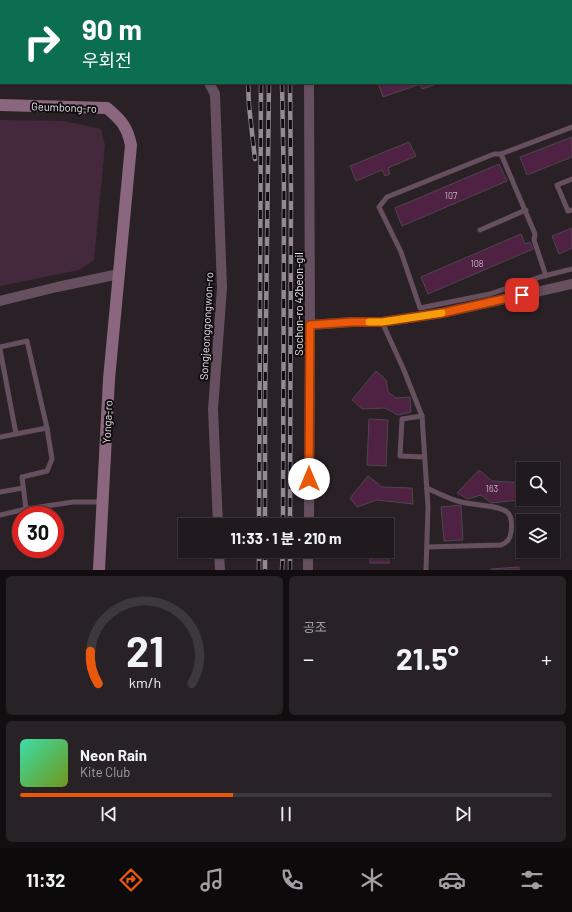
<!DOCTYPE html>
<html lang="ko">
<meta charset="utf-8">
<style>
body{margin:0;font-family:Barlow,"Noto Sans KR",sans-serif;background:#282226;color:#f1f3f6;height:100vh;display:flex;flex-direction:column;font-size:15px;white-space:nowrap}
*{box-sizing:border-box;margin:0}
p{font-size:13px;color:#a2a0a4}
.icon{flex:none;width:22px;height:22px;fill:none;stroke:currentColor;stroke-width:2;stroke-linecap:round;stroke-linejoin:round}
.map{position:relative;height:570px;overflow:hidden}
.details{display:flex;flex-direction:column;gap:6px;padding:6px;background:#120e10;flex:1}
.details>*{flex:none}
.top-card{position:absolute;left:0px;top:0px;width:572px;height:84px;box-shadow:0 1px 3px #0004,0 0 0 1px #3d383b;background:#0b6e4f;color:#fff;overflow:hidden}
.controls{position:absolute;left:516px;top:462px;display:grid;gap:8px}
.controls a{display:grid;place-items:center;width:44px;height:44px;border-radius:0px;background:#20191d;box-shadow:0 1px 3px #0004,0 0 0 1px #3d383b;font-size:20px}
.speed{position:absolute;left:12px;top:506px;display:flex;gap:8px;font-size:20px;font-weight:700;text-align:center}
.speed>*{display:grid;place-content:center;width:52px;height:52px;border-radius:50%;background:#20191d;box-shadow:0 1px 3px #0004,0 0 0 1px #3d383b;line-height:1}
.speed .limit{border:6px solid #d22;background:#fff;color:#111}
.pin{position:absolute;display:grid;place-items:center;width:34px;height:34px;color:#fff;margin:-17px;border-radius:8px;box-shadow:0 2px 6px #0006}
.me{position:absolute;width:44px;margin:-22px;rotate:0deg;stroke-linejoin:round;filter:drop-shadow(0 0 3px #0008)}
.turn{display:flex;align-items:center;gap:14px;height:84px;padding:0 16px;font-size:18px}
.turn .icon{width:52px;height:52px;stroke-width:2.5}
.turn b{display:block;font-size:28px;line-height:34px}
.big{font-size:30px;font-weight:700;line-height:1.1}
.details .tile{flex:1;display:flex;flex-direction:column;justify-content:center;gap:6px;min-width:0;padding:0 14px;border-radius:6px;background:#282226}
.details .dial{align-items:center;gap:0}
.dial svg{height:104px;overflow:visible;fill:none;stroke:#3d383b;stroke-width:7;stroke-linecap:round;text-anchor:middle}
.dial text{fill:#f1f3f6;stroke:none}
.song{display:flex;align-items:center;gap:12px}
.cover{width:48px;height:48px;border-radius:6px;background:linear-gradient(135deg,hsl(160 70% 55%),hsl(80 70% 35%))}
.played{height:4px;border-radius:2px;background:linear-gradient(90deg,#ea580c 40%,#3d383b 40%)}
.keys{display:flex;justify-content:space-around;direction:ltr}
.heat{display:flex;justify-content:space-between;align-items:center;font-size:22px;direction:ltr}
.details .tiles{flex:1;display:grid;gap:6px;grid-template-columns:1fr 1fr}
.tile:last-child{grid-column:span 2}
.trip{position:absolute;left:178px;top:518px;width:216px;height:40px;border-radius:0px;background:#20191d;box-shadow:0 1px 3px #0004,0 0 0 1px #3d383b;font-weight:700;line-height:40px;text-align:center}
.tab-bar{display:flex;height:64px;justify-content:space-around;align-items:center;background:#0d0a0c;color:#a2a0a4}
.tab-bar .icon{width:28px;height:28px}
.tab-bar .current{color:#ea580c}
.tab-bar b{font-size:18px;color:#f1f3f6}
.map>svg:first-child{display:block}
</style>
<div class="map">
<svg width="572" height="570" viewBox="0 0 572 570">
<rect width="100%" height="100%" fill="#2a2127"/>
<polygon fill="#44293c" points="0,120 64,121 101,129 105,145 94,260 79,270 0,286"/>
<g fill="#4f2244" stroke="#4f454c">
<polygon points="353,0 428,0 425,1"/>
<polygon points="378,83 439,83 422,89 420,84 383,97"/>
<polygon points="572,137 572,157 527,175 520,157"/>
<polygon points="409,142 416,156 388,168 390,174 385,176 382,170 356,181 350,166"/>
<polygon points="499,164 507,181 402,226 395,208"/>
<polygon points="572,228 572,248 559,254 552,236"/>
<polygon points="521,234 525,244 530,242 533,249 428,294 421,277"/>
<polygon points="376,371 386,380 388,392 396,398 410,397 411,412 398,415 385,408 362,409 352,400"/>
<polygon points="369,419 388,420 386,466 367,465"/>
<polygon points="479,470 492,481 523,483 523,499 528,499 491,503 481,495 468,499 457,493"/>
<polygon points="368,476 382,487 412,488 413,504 377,500 357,507 350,498"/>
<polygon points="461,505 463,540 444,541 441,507"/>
<polygon points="370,522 389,522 389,563 370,563 370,551 387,551 387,525 370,525"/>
<polygon points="519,567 519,570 491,570 491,569"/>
</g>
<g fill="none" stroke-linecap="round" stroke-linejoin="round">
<g stroke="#664f5f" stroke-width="5">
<polyline points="555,1 557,0"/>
<polyline points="572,127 501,154 494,154 387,197 379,207 401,252 420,308 490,294 540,277 572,269"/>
<polyline points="501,154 535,234 534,240 546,276"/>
<polyline points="572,179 557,185 568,211 572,210"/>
<polyline points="480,230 526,210"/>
<polyline points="382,322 403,368 422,416 428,507 426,570"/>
<polyline points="0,347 27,341 47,428 52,459 47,471 22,477 26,509"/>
<polyline points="0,349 16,434"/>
<polyline points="422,416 402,419 400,456 424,457"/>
<polyline points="0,437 47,428"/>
<polyline points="0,492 23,488"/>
<polyline points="0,515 26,509 73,502 102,502"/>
<path d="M 427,547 L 501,545 C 508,542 510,539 511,532 C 512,525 512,516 507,512 C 498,505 473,505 461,502 C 449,499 438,493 427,488"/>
</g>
<g stroke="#664f5f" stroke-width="10">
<polyline points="161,0 162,1"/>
<polyline points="309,0 309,1"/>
<polyline points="209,83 215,94 222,288 213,409 218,525"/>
<polyline points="0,301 57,287 119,274"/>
<polyline points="310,325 352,322 382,322 442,313 572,284"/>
<polyline points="309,525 310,325 309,83"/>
<polyline points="219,551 220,570"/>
<polyline points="308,570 308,551"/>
</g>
<path stroke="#8a677f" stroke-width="12" d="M 0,105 L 107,108 C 121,120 127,126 131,145 L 109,379 L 99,570"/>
<g stroke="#938b90" stroke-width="4.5">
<g id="rail">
<polyline points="244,0 244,1"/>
<polyline points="281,0 281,1"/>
<polyline points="289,0 289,1"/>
<polyline points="261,1 261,0"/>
<polyline points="270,1 270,0"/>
<polyline points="248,83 249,106 255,159"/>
<polyline points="282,83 284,193 283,525"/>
<polyline points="259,525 261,83"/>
<polyline points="265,525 265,402 269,83"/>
<polyline points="290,525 291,193 290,83"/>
<polyline points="265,551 265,570"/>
<polyline points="259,570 259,551"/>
<polyline points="282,570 283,551"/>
<polyline points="290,570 290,551"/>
</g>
</g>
<use href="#rail" stroke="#100c0f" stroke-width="3" stroke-dasharray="9" stroke-linecap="butt"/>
</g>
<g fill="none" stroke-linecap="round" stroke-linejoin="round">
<g stroke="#983908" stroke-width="10">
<polyline id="route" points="309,479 310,325 352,322 382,322 442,313 522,295"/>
</g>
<use href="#route" stroke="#ea580c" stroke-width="7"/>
<polyline stroke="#f59e0b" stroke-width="7" points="369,322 382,322 442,313"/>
</g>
<g text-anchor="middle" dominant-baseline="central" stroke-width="4" stroke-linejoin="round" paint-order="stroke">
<g font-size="9" fill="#c4b4c0">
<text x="451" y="195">107</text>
<text x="477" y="263">108</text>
<text x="492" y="488">163</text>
</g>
<g font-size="11" fill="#ebe5e9" stroke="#100c0f">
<text transform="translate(64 107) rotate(2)">Geumbong-ro</text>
<text transform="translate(298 304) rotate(-90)">Sochon-ro 42beon-gil</text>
<text transform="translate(206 326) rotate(-87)">Songjeonggongwon-ro</text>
<text transform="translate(107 422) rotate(-87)">Yonga-ro</text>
</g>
</g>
</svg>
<div class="controls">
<a><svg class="icon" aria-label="search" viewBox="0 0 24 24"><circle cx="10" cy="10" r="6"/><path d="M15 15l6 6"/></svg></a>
<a><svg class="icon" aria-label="layers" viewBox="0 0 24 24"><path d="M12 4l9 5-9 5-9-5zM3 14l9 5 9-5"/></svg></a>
</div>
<div class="speed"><div class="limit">30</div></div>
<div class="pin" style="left:522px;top:295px;background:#d93025"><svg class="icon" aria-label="arrive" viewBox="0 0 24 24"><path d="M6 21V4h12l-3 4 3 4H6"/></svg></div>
<svg class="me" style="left:309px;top:479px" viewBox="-20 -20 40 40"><circle r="19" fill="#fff"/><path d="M0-13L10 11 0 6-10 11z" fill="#ea580c"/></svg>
<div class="trip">11:33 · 1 분 · 210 m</div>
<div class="top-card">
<div class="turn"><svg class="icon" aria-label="right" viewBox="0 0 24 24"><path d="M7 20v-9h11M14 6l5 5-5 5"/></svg><div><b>90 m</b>우회전</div></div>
</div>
</div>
<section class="details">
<div class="tiles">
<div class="tile dial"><svg viewBox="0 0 100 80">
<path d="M14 69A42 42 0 1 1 86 69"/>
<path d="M14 69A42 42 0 0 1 8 44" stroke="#ea580c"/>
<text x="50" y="56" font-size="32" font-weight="700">21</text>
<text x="50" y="72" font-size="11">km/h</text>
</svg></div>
<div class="tile"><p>공조</p>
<div class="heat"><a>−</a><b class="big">21.5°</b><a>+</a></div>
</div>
<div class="tile">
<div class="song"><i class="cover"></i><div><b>Neon Rain</b><p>Kite Club</p></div></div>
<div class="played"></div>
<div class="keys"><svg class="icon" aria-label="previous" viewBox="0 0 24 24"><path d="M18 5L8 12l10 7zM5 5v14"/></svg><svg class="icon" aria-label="pause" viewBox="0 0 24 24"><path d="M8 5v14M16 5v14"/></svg><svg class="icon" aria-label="next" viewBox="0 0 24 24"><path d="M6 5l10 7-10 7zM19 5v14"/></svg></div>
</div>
</div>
</section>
<nav class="tab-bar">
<b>11:32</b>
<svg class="icon current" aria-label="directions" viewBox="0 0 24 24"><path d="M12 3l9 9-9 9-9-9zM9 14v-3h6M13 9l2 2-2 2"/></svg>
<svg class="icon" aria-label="music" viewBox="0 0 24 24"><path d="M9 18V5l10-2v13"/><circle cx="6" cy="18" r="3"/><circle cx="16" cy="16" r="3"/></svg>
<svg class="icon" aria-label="phone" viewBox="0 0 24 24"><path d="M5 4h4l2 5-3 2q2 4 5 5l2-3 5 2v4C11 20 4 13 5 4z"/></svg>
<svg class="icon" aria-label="climate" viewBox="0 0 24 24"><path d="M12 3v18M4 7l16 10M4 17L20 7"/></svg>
<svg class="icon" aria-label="car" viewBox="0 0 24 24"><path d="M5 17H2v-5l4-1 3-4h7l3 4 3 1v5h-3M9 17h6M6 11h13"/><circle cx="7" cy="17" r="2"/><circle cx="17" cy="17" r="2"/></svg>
<svg class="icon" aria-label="filters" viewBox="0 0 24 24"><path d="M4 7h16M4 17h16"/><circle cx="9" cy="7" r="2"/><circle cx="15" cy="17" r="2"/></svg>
</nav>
